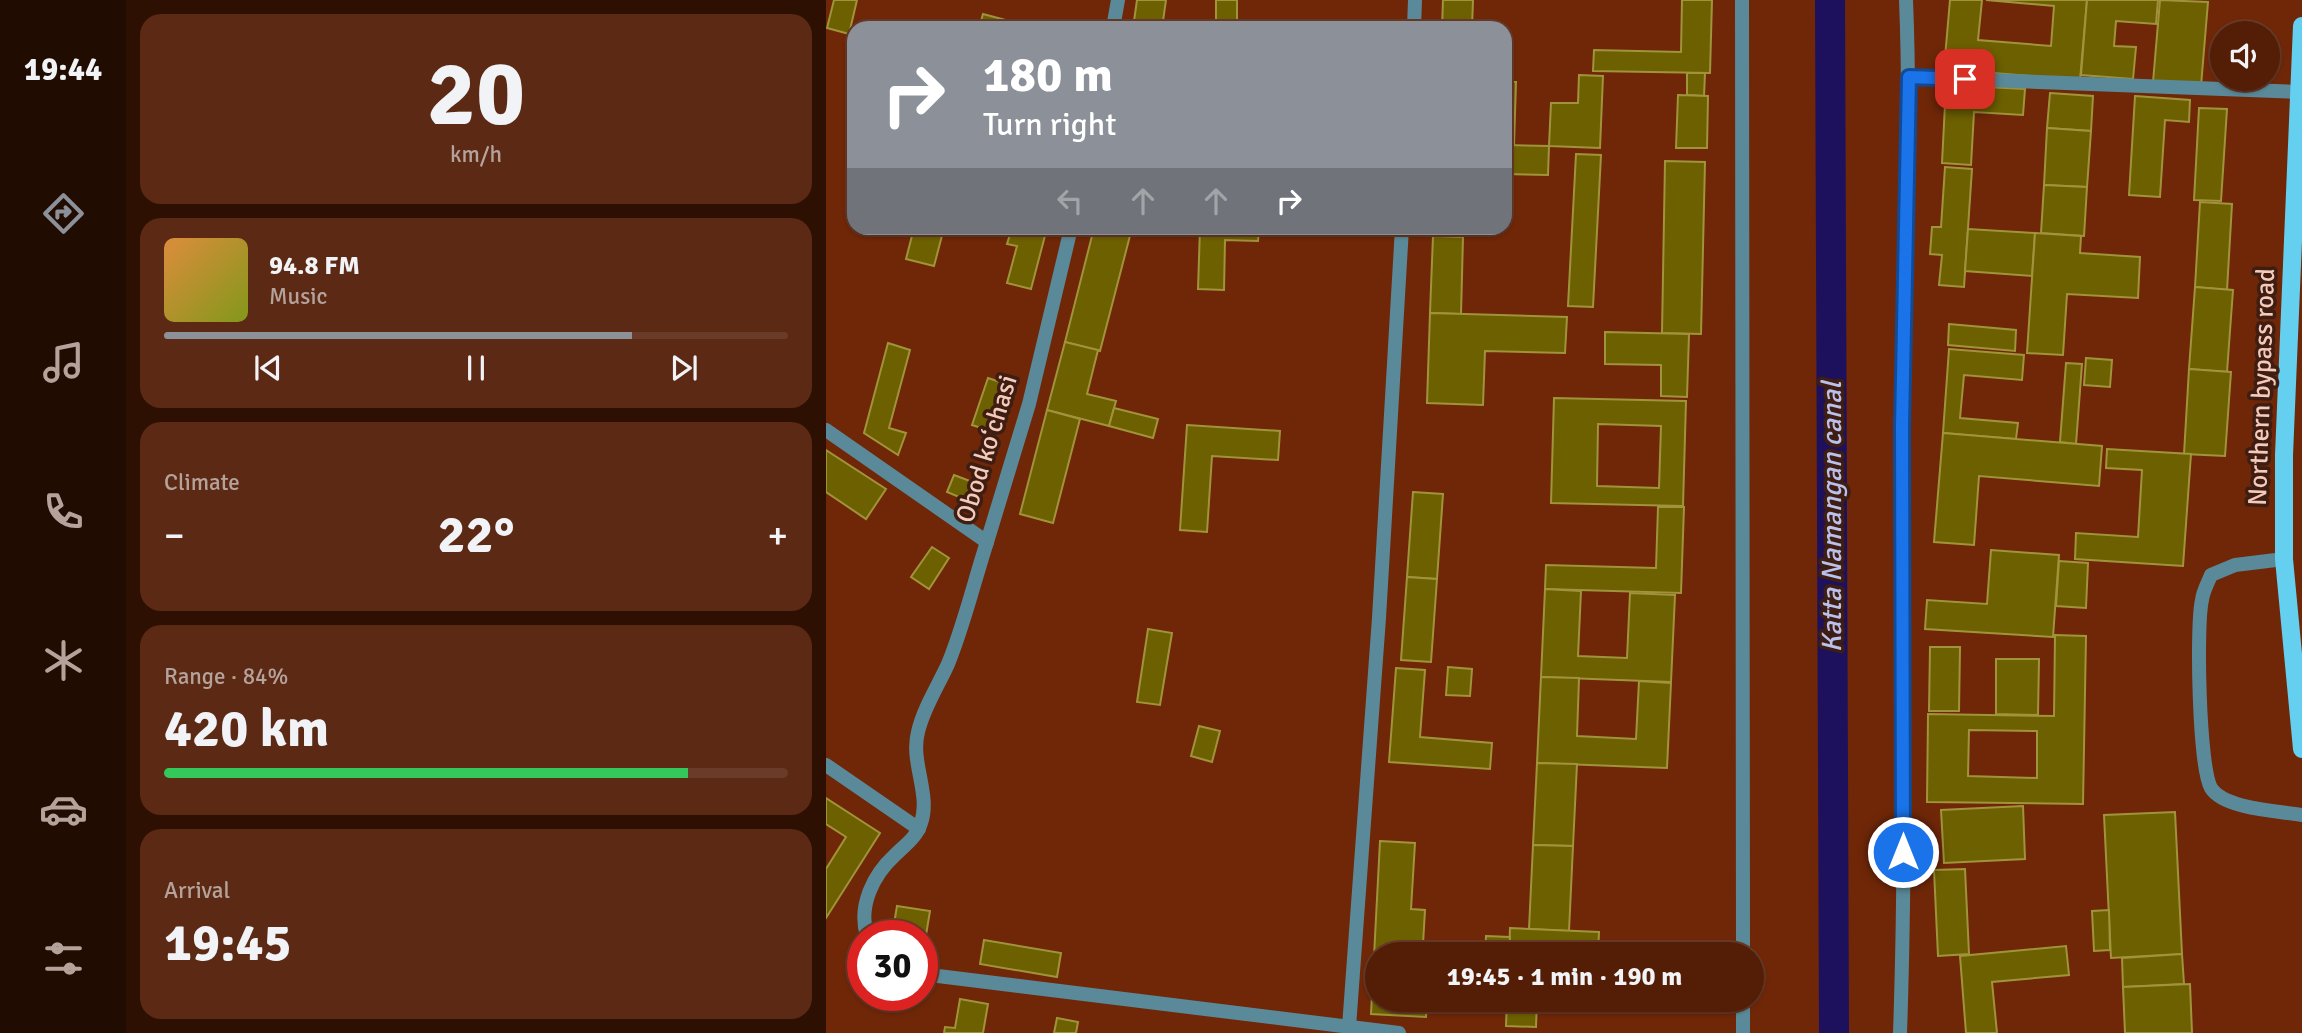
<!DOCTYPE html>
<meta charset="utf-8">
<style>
body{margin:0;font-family:Signika,sans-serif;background:#5c2a14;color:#f1f3f6;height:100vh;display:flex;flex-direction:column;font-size:26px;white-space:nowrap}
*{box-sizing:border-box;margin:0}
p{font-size:23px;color:#b5a29b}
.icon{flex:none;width:38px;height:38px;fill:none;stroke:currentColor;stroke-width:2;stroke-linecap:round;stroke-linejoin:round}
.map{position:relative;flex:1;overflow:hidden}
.details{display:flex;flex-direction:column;gap:14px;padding:14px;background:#2e1003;width:700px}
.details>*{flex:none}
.banner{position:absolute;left:21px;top:21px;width:665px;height:214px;border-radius:21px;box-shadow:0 2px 5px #0004,0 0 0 2px #693b28;background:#8c9099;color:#fff;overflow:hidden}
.buttons{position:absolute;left:1384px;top:21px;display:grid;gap:14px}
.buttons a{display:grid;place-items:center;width:70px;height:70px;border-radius:50%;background:#531d06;box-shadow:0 2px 5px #0004,0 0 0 2px #693b28;font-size:35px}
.speed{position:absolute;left:21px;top:920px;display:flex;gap:14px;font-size:35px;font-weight:700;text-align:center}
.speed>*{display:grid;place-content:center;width:91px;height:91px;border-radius:50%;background:#531d06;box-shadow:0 2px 5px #0004,0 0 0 2px #693b28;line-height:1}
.speed .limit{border:10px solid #d22;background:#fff;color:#111}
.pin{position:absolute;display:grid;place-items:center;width:60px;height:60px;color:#fff;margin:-30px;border-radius:14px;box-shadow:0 4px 10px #0006}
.me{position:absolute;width:77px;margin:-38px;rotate:0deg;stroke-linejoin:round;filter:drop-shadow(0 0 5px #0008)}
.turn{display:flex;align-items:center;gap:24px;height:147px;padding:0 21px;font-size:32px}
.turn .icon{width:91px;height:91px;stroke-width:2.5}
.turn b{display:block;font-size:49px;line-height:60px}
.lanes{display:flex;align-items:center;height:66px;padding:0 21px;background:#0003;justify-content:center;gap:35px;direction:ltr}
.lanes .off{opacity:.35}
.big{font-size:52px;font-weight:800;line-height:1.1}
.details .widget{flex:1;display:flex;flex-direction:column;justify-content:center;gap:10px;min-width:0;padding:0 24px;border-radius:21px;background:#5c2a14}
.details .dial{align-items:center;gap:0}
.dial b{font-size:91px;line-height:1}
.song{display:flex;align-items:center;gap:21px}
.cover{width:84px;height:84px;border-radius:10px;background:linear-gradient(135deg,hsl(30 70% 55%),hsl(70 70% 35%))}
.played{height:7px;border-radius:4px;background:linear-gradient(90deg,#8c9099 75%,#693b28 75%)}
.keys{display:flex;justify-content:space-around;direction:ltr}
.heat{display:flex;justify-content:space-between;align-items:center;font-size:38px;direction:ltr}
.charge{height:10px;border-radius:5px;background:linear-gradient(90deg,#34c759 84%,#693b28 0)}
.trip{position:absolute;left:539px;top:942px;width:399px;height:70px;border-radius:35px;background:#531d06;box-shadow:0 2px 5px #0004,0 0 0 2px #693b28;font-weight:800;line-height:70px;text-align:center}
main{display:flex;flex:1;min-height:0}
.tabs{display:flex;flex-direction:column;width:126px;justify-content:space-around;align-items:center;background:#210c02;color:#b5a29b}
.tabs .icon{width:49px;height:49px}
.tabs .current{color:#8c9099}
.tabs b{font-size:32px;color:#f1f3f6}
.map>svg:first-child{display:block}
</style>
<main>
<nav class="tabs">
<b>19:44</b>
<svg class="icon current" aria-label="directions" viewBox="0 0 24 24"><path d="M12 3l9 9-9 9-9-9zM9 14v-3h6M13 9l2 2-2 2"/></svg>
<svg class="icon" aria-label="music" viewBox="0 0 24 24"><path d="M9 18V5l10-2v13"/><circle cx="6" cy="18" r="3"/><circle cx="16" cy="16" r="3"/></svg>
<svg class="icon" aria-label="phone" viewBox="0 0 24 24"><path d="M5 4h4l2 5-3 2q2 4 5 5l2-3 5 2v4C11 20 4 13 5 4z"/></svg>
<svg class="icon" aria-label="climate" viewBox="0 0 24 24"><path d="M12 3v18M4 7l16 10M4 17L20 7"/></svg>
<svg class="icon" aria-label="car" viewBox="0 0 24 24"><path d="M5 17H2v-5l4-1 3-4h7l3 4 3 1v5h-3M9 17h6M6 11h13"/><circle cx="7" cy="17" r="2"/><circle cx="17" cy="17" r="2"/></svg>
<svg class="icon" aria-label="filters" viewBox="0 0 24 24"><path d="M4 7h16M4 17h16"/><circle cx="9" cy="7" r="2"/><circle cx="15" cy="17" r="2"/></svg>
</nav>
<section class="details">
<div class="widget dial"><b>20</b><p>km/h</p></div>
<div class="widget">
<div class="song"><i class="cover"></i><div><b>94.8 FM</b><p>Music</p></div></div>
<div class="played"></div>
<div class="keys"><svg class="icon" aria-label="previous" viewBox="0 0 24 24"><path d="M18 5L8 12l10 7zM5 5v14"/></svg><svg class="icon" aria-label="pause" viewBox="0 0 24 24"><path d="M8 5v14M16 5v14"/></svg><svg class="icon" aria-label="next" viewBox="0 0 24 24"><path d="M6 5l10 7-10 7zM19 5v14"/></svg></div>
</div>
<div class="widget"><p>Climate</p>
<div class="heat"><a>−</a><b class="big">22°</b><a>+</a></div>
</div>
<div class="widget"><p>Range · 84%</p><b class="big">420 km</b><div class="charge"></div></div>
<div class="widget"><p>Arrival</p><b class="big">19:45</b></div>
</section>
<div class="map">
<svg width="1476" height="1033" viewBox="0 0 1476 1033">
<rect width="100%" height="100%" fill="#6f2708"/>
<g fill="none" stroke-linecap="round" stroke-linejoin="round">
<polyline stroke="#1d115d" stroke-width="30" points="1004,0 1008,1033"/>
</g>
<g fill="#6d6000" stroke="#a1933b" stroke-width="2" fill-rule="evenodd">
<polygon points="8,0 31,0 23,34 1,28"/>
<polygon points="311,0 340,0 336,28 307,28"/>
<rect x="390" y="0" width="21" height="28"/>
<polygon points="617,0 647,0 646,28 616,28"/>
<polygon points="856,0 886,0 884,73 767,71 768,50 855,52"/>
<polygon points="1124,0 1156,0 1152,40 1225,46 1228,6 1160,0 1261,0 1254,80 1118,69"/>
<polygon points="1261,0 1332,0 1330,24 1290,21 1288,46 1310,47 1307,79 1255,75"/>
<polygon points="1334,0 1382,2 1375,86 1327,82"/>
<polygon points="157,14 210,28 153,28"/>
<polygon points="679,45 687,45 686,66 679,65"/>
<polygon points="861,73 879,73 878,96 861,95"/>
<polygon points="753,75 777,76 774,148 723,146 725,103 752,103"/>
<polygon points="679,82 690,82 688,145 679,145"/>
<polygon points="1120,85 1199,89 1197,115 1148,112 1145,165 1116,163"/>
<polygon points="1224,93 1267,96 1265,131 1221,128"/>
<polygon points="852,95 882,96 881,148 850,148"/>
<polygon points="1309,96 1364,100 1363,122 1339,120 1334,197 1303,195"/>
<polygon points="1373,108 1401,109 1395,201 1368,200"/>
<polygon points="1221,128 1265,131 1261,187 1218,185"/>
<polygon points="679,145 723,146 722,175 679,174"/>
<polygon points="750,154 775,155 767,307 742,306"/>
<polygon points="839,161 879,162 875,334 836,333"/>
<polygon points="1119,167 1146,169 1138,287 1113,285 1116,255 1104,254 1106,227 1115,227"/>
<polygon points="1218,185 1261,187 1258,236 1215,233"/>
<polygon points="1374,202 1406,204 1401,290 1369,287"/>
<polygon points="88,228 118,228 108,266 80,259"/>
<polygon points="186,228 221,228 205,289 181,283 191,246 181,244"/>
<polygon points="268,228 306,228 274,351 239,342"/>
<polygon points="374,228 433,228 432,241 399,240 398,290 372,289"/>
<polygon points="607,228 638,228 637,237 607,236"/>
<polygon points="1142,229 1209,233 1206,276 1139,271"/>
<polygon points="1209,233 1255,236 1254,253 1314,257 1312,298 1241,294 1237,355 1201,353"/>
<polygon points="607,236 637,237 635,314 604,313"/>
<polygon points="1369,287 1407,290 1401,372 1363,369"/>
<polygon points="604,313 741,317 739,353 659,351 657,405 601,403"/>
<polygon points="1123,324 1190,330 1189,351 1122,345"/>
<polygon points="779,332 863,334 861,397 835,396 835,365 779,364"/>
<polygon points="239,342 272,350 261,394 290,401 283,426 221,410"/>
<polygon points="62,343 84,350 63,428 80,433 72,455 38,433"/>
<polygon points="1123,349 1198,355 1196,380 1138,375 1134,418 1192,423 1190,439 1117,433"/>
<polygon points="1260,358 1286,360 1284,387 1258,385"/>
<polygon points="1240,363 1256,364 1250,444 1234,442"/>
<polygon points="1363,369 1405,372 1399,456 1358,454"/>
<polygon points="162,378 180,384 165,431 146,425"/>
<path d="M 728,398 L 860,401 L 857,506 L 725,503 ZM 772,424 L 835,426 L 833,488 L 771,486 Z"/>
<polygon points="288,408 332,419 327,438 283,426"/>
<polygon points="221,410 254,419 227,523 194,514"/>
<polygon points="361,425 454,431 452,460 386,456 381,532 354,530"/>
<polygon points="1117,433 1276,446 1273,486 1153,476 1148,545 1108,542"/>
<polygon points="1281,449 1365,454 1357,566 1249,559 1250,533 1312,537 1316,470 1280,468"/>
<polygon points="0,450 60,489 40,519 0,492"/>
<polygon points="128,475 152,484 145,502 121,492"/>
<polygon points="587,492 617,494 611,579 581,577"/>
<polygon points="832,507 858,507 855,593 719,589 720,565 830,568"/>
<polygon points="106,547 123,558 103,589 85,577"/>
<polygon points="1165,550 1233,555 1227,637 1099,629 1101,600 1161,604"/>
<polygon points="1233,561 1262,563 1260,608 1230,606"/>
<polygon points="581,577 611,579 605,662 575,660"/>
<polygon points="719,589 755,591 752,656 801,658 804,593 849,595 845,682 715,677"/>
<polygon points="322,629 346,633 334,705 311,702"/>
<path d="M 1229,635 L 1260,636 L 1257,804 L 1101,802 L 1102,714 L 1228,716 ZM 1143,730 L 1211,731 L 1211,778 L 1142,776 Z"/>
<polygon points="1104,647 1134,647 1133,711 1103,711"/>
<polygon points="1170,659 1213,659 1212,715 1170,714"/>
<polygon points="622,667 646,669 644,696 620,695"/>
<polygon points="570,668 599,670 594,737 666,743 664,769 563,762"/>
<polygon points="715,677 753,678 751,736 810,739 813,681 845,683 841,768 711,763"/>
<polygon points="373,726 394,731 386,762 365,756"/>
<polygon points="711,763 751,764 747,846 707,845"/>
<polygon points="0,798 54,833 0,918 0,869 20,837 0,824"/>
<polygon points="1197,806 1199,859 1118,863 1115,810"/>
<polygon points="1349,812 1356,954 1285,958 1278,815"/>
<polygon points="554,841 589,843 585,909 599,910 597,944 577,943 577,954 551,954 551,999 601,999 600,1017 545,1014"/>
<polygon points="707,845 747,846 743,931 703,929"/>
<polygon points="1139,869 1143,954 1112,956 1108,870"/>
<polygon points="71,906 104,911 98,947 96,947 96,936 66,936"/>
<polygon points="1283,910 1284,950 1268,951 1266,911"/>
<polygon points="684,928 773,932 772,954 683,954"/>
<polygon points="660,936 684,937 683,954 659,954"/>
<polygon points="158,940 235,953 231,977 154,964"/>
<polygon points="1240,946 1243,975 1166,982 1171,1033 1140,1033 1134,956"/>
<polygon points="1356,954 1358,984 1297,987 1296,958"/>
<polygon points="1364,984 1366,1033 1299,1033 1297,987"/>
<polygon points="134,999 162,1004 157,1033 118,1033 119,1027 129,1028"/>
<polygon points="681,999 711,999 710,1027 680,1026"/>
<polygon points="231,1018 252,1022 250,1033 228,1033"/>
</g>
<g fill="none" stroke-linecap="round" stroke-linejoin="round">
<g stroke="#5a8a99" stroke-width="14">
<path d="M 1458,559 L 1409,565 L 1385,575 C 1382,583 1377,591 1376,600 C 1370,626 1373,767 1385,788 C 1398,809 1453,811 1476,815"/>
<polyline points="0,765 93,829"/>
</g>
<g stroke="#5a8a99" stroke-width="14">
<polyline points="916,0 917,954"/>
<polyline points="287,28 292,0"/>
<polyline points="588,28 589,0"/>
<polyline points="1083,77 1473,92"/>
<polyline points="0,430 161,542 203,404 245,228"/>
<path d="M 41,936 C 32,906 47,875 69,855 C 80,844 90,838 95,823 C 105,794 84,762 92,732 C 97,709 112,686 122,664 C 138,625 148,582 161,542"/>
<polyline points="96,974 573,1033"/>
<polyline points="917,999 917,1033"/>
<polyline points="523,1027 553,618 576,228"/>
<path d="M 1074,1033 C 1081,832 1076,630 1076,429 C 1077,286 1086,143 1080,0"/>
</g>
<polyline stroke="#65cfef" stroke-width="18" points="1476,26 1458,455 1458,559 1476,749"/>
</g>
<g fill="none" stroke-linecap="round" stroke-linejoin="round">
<g stroke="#114b97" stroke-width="18">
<polyline id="route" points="1077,852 1076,426 1083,77 1139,79"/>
</g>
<use href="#route" stroke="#1a73e8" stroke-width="12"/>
</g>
<g text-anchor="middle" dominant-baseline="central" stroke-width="7" stroke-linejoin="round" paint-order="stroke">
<g font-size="26" fill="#f6caba" stroke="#3e1e12">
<text transform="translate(1436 387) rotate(-88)">Northern bypass road</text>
<text transform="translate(161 449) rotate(-73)">Obod koʻchasi</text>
</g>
<g font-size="28" font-style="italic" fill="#bbc0ec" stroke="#3e1e12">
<text transform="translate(1006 517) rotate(-90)">Katta Namangan canal</text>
</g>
</g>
</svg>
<div class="buttons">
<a><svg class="icon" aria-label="sound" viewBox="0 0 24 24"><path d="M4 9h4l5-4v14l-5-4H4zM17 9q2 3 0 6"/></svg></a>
</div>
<div class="speed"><div class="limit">30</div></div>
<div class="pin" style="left:1139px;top:79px;background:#d93025"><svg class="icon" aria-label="arrive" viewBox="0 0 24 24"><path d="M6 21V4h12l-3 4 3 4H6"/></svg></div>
<svg class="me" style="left:1077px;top:852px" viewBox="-20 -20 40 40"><circle r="17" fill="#1a73e8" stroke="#fff" stroke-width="3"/><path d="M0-11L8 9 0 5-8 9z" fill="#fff"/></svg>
<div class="trip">19:45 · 1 min · 190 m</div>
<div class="banner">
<div class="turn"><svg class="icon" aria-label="right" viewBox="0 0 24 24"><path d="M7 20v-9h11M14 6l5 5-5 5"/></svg><div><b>180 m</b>Turn right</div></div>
<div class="lanes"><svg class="icon off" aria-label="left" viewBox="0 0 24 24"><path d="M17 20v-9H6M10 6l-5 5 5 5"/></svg><svg class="icon off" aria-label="ahead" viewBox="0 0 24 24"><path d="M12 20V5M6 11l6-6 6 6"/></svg><svg class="icon off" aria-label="ahead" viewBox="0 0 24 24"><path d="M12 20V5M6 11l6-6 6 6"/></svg><svg class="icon" aria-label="right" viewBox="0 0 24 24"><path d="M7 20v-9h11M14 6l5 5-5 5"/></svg></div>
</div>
</div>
</main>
